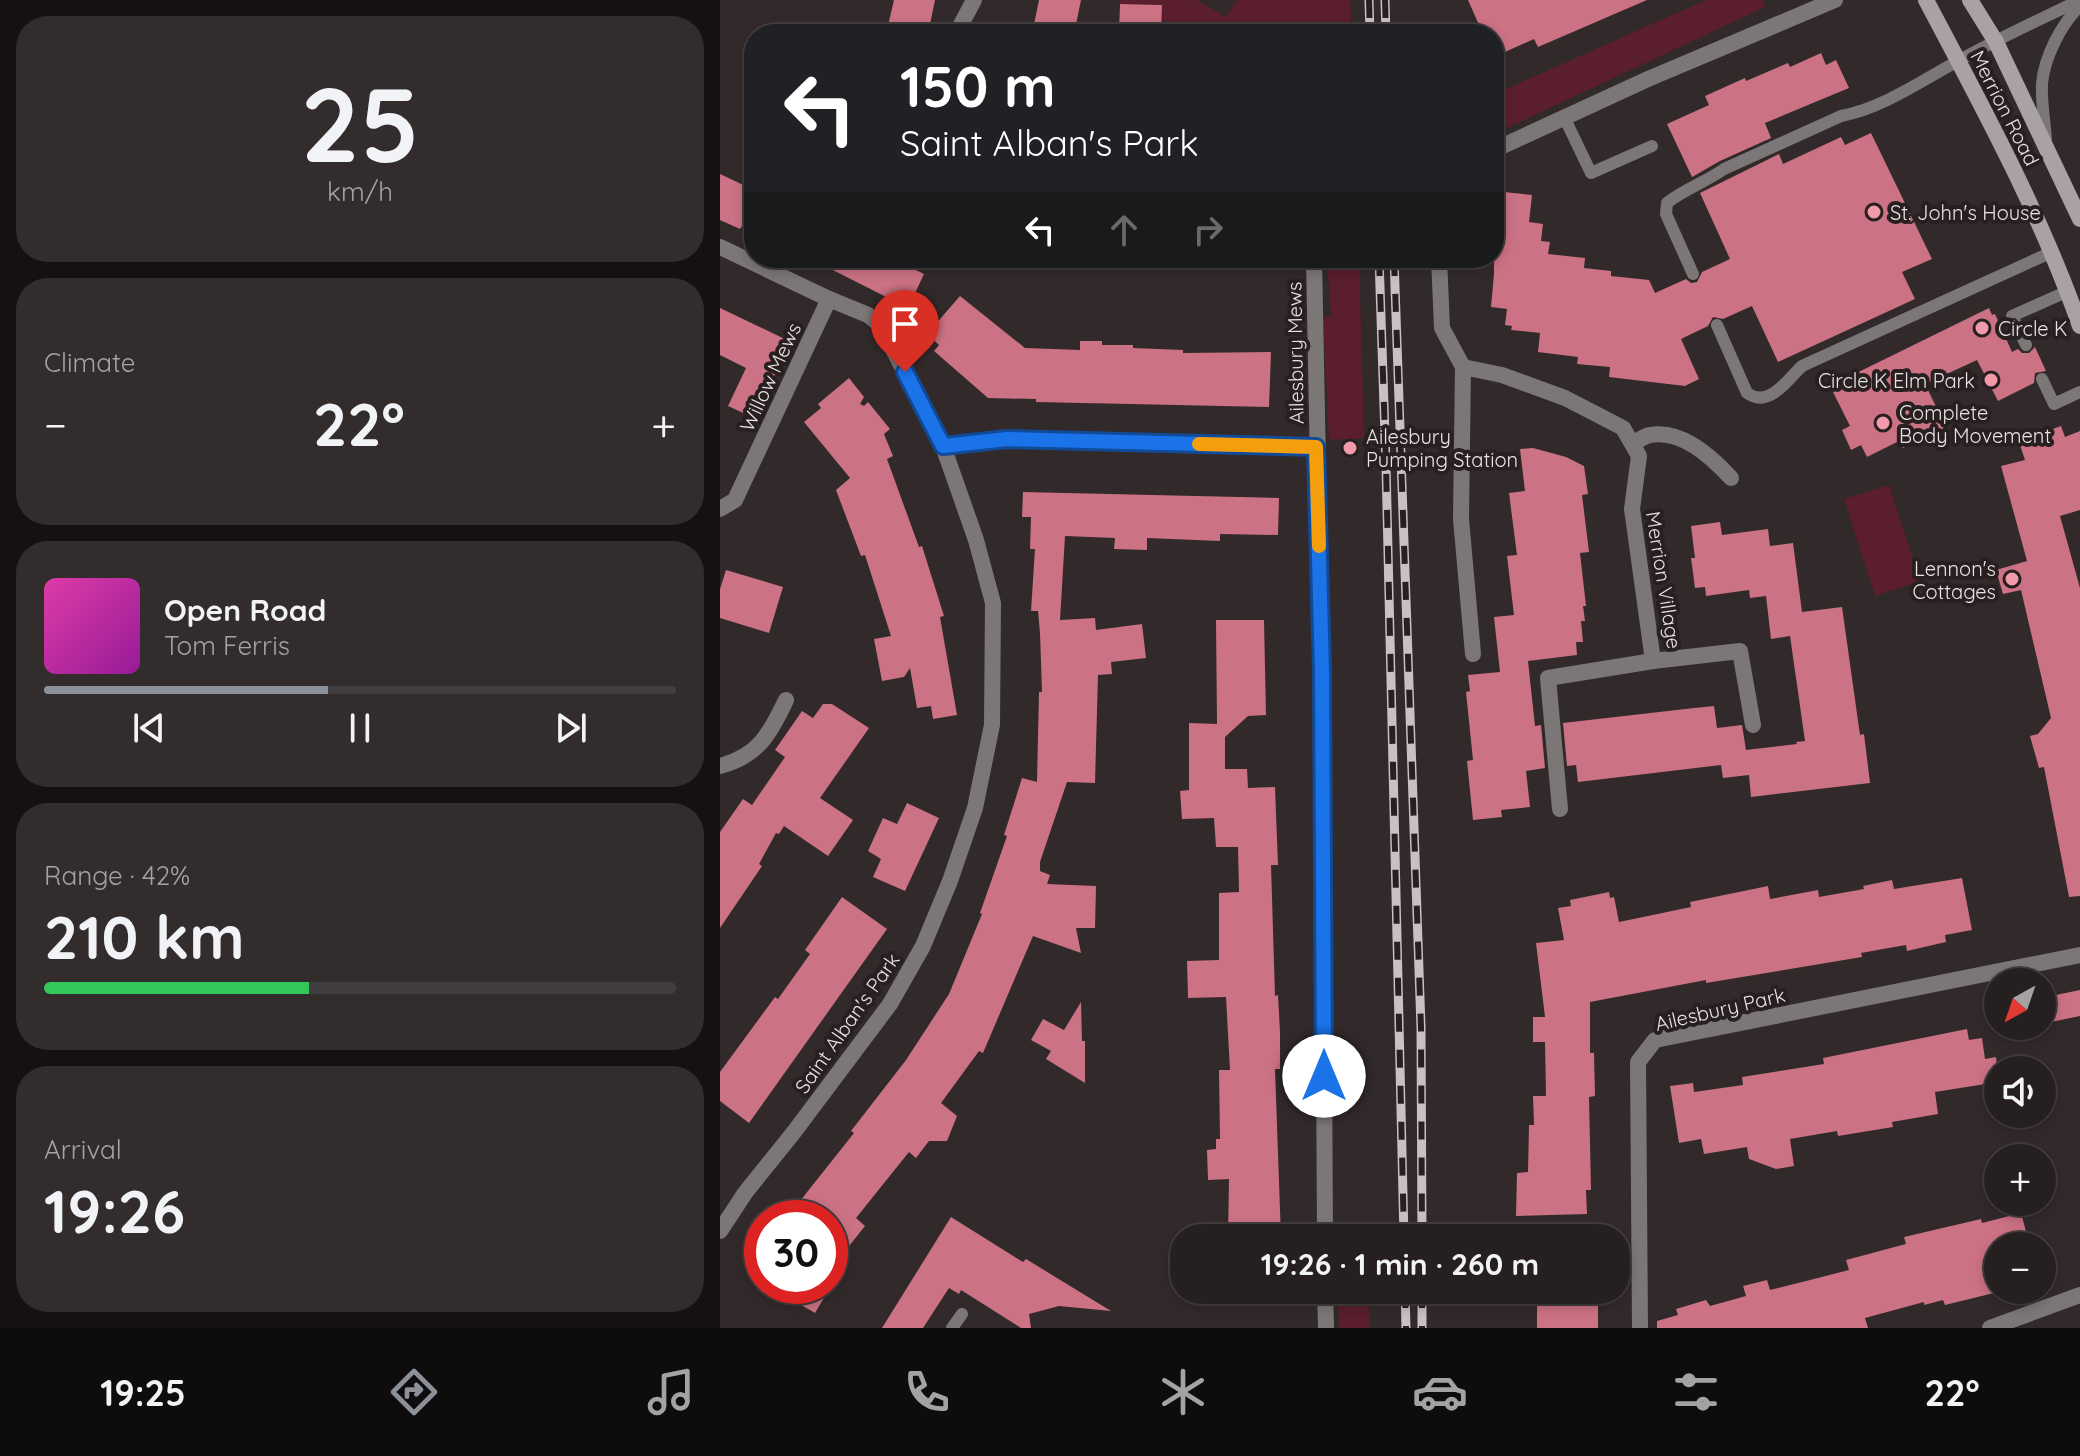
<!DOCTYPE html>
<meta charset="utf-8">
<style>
body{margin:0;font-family:Quicksand,sans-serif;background:#322c2d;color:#f1f3f6;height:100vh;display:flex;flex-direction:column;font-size:30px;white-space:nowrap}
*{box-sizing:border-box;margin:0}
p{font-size:26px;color:#a4a2a5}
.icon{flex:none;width:44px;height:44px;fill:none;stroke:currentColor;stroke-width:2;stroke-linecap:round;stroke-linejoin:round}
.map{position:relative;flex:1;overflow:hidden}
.drawer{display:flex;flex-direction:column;gap:16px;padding:16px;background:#151112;width:720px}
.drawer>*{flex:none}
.top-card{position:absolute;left:24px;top:24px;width:760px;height:244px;border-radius:32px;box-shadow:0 4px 12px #0003,0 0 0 2px #423d3e;background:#202124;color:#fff;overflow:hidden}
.needle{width:52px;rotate:220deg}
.buttons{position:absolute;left:1264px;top:968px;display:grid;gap:16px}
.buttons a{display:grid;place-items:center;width:72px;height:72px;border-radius:50%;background:#261f20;box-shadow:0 4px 12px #0003,0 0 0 2px #423d3e;font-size:40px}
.speed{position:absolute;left:24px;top:1200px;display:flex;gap:16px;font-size:40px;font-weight:700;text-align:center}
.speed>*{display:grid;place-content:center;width:104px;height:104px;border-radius:50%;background:#261f20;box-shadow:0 4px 12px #0003,0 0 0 2px #423d3e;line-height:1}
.speed .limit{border:12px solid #d22;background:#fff;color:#111}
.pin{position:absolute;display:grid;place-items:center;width:68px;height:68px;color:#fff;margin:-82px -34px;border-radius:50% 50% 50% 0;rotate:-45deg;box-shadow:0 0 8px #0007}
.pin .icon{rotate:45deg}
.me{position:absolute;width:88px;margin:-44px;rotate:0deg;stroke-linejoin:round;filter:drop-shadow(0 0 6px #0008)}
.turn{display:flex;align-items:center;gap:28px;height:168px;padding:0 24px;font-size:36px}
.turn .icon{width:104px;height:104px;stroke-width:2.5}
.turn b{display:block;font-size:56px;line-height:68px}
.lanes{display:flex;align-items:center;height:76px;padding:0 24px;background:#0003;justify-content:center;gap:40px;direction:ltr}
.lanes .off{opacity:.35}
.big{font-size:60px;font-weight:700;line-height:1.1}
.drawer .tile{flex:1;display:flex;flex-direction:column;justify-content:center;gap:12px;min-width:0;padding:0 28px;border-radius:32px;background:#322c2d}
.drawer .dial{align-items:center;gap:0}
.dial b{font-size:104px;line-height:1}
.song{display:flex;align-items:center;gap:24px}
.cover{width:96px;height:96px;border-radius:12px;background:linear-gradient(135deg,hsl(320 70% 55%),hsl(300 70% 35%))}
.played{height:8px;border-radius:4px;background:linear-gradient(90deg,#8c9099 45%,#423d3e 45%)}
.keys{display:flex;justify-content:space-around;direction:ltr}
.heat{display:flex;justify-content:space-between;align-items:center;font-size:44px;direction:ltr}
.charge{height:12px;border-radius:6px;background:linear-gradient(90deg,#34c759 42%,#423d3e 0)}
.trip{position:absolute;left:450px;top:1224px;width:460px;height:80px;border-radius:32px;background:#261f20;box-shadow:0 4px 12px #0003,0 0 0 2px #423d3e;font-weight:700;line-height:80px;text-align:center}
.tabs{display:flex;height:128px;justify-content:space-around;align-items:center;background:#0f0c0d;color:#a4a2a5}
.tabs .icon{width:56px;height:56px}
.tabs .selected{color:#8c9099}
.tabs b{font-size:36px;color:#f1f3f6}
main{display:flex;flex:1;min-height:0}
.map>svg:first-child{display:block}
</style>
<main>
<section class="drawer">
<div class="tile dial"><b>25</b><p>km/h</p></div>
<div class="tile"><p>Climate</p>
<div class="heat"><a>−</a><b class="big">22°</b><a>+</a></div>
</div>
<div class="tile">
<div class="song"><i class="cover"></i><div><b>Open Road</b><p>Tom Ferris</p></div></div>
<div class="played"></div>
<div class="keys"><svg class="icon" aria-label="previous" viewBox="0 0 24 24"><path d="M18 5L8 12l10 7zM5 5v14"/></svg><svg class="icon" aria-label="pause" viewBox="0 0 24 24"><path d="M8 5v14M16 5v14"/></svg><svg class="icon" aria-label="next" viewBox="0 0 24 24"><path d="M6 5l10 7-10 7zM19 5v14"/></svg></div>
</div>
<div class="tile"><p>Range · 42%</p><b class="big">210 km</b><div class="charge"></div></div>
<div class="tile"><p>Arrival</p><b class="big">19:26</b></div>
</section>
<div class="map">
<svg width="1360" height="1328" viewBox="0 0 1360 1328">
<rect width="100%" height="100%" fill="#32292a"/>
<g fill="#5a1e2d">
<polygon points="400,0 477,0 506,17 517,0 630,0 632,34 489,34 489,23 442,21 442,5 400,4"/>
<polygon points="986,0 1042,0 1045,7 774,134 774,96 777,93"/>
<polygon points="607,258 639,258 644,438 609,440 603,317 611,316"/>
<polygon points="1169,485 1200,581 1155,596 1124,499"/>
<polygon points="618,1290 648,1290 650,1328 619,1328"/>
</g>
<g fill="#cb7284">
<polygon points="174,0 215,0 208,34 166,34"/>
<polygon points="319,0 361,0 354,34 312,34"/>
<polygon points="748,0 927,0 818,47 814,39 774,57 774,34 763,34"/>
<polygon points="400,4 442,5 441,34 399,34"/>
<polygon points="1101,53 1106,65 1116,60 1129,88 1045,123 1051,138 1000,161 972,177 947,124 989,105 985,96 1025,78 1026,81 1068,63 1070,67"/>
<polygon points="1151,133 1212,259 1182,272 1195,299 1058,362 1032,306 1003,319 993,317 988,326 961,339 979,379 965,386 889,377 890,367 857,364 858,357 818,352 820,333 791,330 792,326 785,325 787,309 771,307 774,274 774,191 812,195 809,222 823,224 821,241 830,242 828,254 865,258 864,268 891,271 891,276 929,280 935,293 966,279 971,283 977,282 982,272 1010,259 980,193 1059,154 1063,164 1121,137 1125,145"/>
<polygon points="0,174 34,190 34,231 22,226 20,229 0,220"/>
<polygon points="89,258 172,258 204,274 188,308"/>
<polygon points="240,296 305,348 360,350 360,341 382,341 382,345 413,345 413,348 463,350 463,353 551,352 549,407 316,402 316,399 268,398 214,351 219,345 207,334"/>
<polygon points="0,308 71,342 34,418 8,406 26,368 0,355"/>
<polygon points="1269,308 1272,315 1275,314 1292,352 1298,349 1302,353 1309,353 1315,347 1326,371 1315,373 1314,383 1278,401 1257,360 1205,384 1226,427 1183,448 1179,441 1147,457 1141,445 1131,450 1122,430 1130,426 1110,386"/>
<polygon points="129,378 144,397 140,404 144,406 148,402 170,429 164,434 173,456 167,459 199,547 202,546 224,616 220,617 237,715 213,719 211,706 197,708 190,668 184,677 162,681 154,639 171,636 145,555 141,556 116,490 130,478 84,422 101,408 98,404"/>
<polygon points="1341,426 1345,437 1360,431 1360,510 1340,516 1360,588 1360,896 1349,897 1324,767 1319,768 1310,736 1318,734 1331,718 1301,590 1283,594 1276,570 1307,561 1281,466 1305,460 1299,442"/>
<polygon points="813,448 846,457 864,466 868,494 862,495 869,552 860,553 866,606 863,606 865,621 861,621 863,642 856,642 857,655 808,661 815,726 821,725 825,768 806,771 810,807 781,810 782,817 753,820 747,761 753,760 746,692 750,691 748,675 780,672 774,617 794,615 787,556 797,555 789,493 805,491 800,449"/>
<polygon points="303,492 559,498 558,535 500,534 500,541 427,538 427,550 394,549 395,538 345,536 340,620 375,618 376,630 422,624 426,658 391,662 392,674 378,675 375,783 347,782 320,862 320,871 330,875 327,884 376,886 375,928 356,928 361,953 313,936 263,1053 259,1051 221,1103 237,1116 227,1141 209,1141 196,1158 189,1152 136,1218 145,1226 110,1270 110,1218 70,1218 80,1201 134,1133 131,1131 186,1060 229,994 262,914 260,913 287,836 284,835 302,778 317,782 319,692 322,692 320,633 318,611 311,611 315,549 310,549 311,517 302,517"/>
<polygon points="1000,522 1002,535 1048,529 1050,546 1073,543 1082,612 1122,607 1140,735 1144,734 1150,783 1031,797 1029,775 1003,778 1001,765 858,782 856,765 847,766 843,723 974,708 994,706 997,728 1022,725 1026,750 1077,744 1076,742 1085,741 1070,636 1051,639 1046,596 1030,598 1029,590 986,596 985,587 975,588 971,558 975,558 971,526"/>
<polygon points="6,570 63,587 49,633 0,618 0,589"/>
<polygon points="496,620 544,620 546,715 528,716 505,737 505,769 527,769 528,788 555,787 558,865 551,865 555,996 558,995 560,1032 560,1069 555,1069 561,1238 508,1238 509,1179 488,1180 487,1150 496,1149 496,1139 500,1139 499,1070 510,1070 506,997 468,998 467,961 499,960 499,893 519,892 518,847 496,847 494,818 462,819 460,791 469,790 469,723 497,724"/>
<polygon points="103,704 112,704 149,728 100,798 133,820 108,856 64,826 59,834 56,833 39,864 42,866 0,928 0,832 23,799 32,805 65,757 55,750 82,711 93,718"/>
<polygon points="187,803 219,818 185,891 153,877 161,859 148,851 163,818 177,824"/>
<polygon points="1242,878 1252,930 1225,935 1226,942 1187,951 1186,945 1163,949 1141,953 1142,957 986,983 986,980 870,1002 870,1053 874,1053 875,1096 869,1097 871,1190 866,1190 867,1214 796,1216 797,1173 808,1172 809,1125 814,1125 813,1096 826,1096 825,1042 813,1042 813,1017 825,1017 816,943 844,940 838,908 851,906 850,900 889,892 890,898 894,897 899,922 971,907 970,902 1048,886 1050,899 1098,890 1099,897 1144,889 1143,886 1172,880 1174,889"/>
<polygon points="122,897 167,929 29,1123 0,1101 0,1072 55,997 58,999 90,954 85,950"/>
<polygon points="1360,990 1360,1016 1331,1022 1326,997"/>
<polygon points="361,1002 362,1041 365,1041 365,1083 326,1059 331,1051 311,1040 323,1019 344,1030"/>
<polygon points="1247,1029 1249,1040 1262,1038 1265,1059 1276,1057 1278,1082 1215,1092 1218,1114 1172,1122 1173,1127 1118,1136 1117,1131 1070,1139 1074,1166 1056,1169 1029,1159 1027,1147 984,1154 981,1139 959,1143 950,1086 973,1083 974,1092 1023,1085 1022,1077 1104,1064 1103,1058"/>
<polygon points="1301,1213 1310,1246 1278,1246 1278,1292 1225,1305 1223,1300 1204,1305 1204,1302 1145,1318 1148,1328 937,1328 937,1321 958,1315 956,1309 986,1300 990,1306 1026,1296 1023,1286 1047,1280 1050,1290 1086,1281 1129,1270 1126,1260 1186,1244 1184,1237 1261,1219 1262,1223"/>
<polygon points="231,1217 303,1262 306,1259 391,1311 339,1306 309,1314 311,1328 301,1328 241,1290 239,1294 229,1288 203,1328 162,1328"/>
<polygon points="48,1286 111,1286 95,1313"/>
<polygon points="826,1290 878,1290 878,1328 817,1328 817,1299 826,1299"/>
</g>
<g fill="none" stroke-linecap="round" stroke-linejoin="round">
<g stroke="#7c7777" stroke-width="12">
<polyline points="845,119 871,173 932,146"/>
<path d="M 1326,141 C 1325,122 1321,102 1322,84 C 1324,58 1341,24 1360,6"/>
<path d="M 973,274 L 946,214 L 947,203 C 964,189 986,182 1004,169 L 1121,116 C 1163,108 1201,81 1238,61 C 1277,39 1319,20 1360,0"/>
<path d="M 997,325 L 1027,393 C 1049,409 1068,379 1082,366 L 1332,252"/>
<polyline points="1306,345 1292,316 1348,291"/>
<polyline points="1322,379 1334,404 1360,392"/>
<polyline points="232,1328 242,1314"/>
</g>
<g stroke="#7c7777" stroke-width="16">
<polyline points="236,34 254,0"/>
<polyline points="774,150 928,79 1115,0"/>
<polyline points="0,247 109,299 148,315 161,326 223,446 256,540 273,603 272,725 255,808 230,881 203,946 170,1004 74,1132 25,1193 0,1231"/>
<polyline points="594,258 602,672 605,1238"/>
<polyline points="719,258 722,328 743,367 741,519 753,654"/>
<polyline points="743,367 782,375 845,398 903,428 919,456 912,509 933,661 1020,651 1033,725"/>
<path d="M 913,444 C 918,441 924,436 930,435 C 961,429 992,457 1011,478"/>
<polyline points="223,446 287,439 596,447"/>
<polyline points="0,509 15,500 109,299"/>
<path d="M 0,766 C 38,756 50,734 66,700"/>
<polyline points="840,809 828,678 933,661"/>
<polyline points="605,1290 606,1328"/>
<polyline points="920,1328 918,1062 935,1040 1360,955"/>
<polyline points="1270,1328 1360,1295"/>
</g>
<g stroke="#a9a1a2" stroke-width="16">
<path d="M 1206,0 C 1262,106 1320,212 1360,326"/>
<polyline points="1250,0 1276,42 1360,219"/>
</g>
<g stroke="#c8c0c1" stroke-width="9">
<g id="rail">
<polyline points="649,0 650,34"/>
<polyline points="665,0 666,34"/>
<polyline points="659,258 666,465 684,1238"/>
<polyline points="674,258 701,1027 702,1238"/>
<polyline points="685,1290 686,1328"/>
<polyline points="702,1290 702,1328"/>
</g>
</g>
<use href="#rail" stroke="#281f21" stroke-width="6" stroke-dasharray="18" stroke-linecap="butt"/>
</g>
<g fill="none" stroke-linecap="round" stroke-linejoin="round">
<g stroke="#114b97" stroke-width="20">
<polyline id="route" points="185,372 223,446 287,439 596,447 602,672 604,1076"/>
</g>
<use href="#route" stroke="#1a73e8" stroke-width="14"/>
<polyline stroke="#f59e0b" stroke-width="14" points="479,444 596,447 599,546"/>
</g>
<g fill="#f39aaa" stroke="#281f21" stroke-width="3">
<circle cx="1154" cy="212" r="8"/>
<circle cx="1262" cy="328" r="8"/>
<circle cx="1271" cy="380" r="8"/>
<circle cx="1163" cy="423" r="8"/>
<circle cx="630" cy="448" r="8"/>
<circle cx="1292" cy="579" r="8"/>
</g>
<g text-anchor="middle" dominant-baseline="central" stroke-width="8" stroke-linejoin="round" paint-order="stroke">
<g font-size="20" fill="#e9e2e3" stroke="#281f21">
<text transform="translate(1285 108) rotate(63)">Merrion Road</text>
<text transform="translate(575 353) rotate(-91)">Ailesbury Mews</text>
<text transform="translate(50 377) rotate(-65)">Willow Mews</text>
<text transform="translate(944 580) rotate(81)">Merrion Village</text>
<text transform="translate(1000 1009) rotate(-13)">Ailesbury Park</text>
<text transform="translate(127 1023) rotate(-55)">Saint Alban's Park</text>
</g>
<g font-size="20" fill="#e9e2e3" stroke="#281f21" text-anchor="start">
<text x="1170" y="212">St. John's House</text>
<text x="1278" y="328">Circle K</text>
<text x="1255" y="380" text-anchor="end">Circle K Elm Park</text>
<text x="1179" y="412">Complete<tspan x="1179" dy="23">Body Movement</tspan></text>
<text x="646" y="436">Ailesbury<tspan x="646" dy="23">Pumping Station</tspan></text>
<text x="1276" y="568" text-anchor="end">Lennon's<tspan x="1276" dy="23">Cottages</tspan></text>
</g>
</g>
</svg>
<div class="buttons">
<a><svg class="needle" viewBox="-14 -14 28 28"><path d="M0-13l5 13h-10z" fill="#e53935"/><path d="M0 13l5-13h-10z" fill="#a4a2a5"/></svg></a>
<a><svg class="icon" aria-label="sound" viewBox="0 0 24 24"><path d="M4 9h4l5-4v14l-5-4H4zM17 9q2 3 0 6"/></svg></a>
<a>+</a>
<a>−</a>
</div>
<div class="speed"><div class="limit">30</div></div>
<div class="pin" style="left:185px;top:372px;background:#d93025"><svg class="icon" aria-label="arrive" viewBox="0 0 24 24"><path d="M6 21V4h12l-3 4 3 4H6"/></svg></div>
<svg class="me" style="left:604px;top:1076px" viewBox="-20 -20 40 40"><circle r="19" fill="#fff"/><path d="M0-13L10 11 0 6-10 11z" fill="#1a73e8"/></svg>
<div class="trip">19:26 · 1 min · 260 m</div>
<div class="top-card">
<div class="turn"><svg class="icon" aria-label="left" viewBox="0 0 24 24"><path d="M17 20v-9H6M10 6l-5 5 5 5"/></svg><div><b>150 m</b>Saint Alban's Park</div></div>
<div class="lanes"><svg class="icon" aria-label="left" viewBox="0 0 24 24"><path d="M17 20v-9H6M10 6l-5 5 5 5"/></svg><svg class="icon off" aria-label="ahead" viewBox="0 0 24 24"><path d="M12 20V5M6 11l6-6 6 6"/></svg><svg class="icon off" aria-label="right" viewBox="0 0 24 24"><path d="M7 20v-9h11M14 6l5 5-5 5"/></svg></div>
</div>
</div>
</main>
<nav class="tabs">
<b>19:25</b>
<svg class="icon selected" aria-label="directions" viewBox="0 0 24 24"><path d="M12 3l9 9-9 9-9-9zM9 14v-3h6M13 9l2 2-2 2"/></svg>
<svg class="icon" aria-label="music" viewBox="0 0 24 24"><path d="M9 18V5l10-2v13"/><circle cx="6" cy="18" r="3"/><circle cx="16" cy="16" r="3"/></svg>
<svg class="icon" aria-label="phone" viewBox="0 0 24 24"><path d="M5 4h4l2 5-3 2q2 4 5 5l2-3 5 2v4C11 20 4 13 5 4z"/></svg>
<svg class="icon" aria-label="climate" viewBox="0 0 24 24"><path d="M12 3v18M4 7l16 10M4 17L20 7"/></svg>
<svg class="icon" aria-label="car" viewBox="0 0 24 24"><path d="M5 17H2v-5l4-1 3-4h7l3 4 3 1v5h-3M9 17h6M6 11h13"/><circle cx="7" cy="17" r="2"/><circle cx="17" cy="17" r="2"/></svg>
<svg class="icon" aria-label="filters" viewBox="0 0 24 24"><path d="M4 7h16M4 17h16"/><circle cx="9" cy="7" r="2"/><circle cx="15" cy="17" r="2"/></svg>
<b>22°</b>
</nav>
